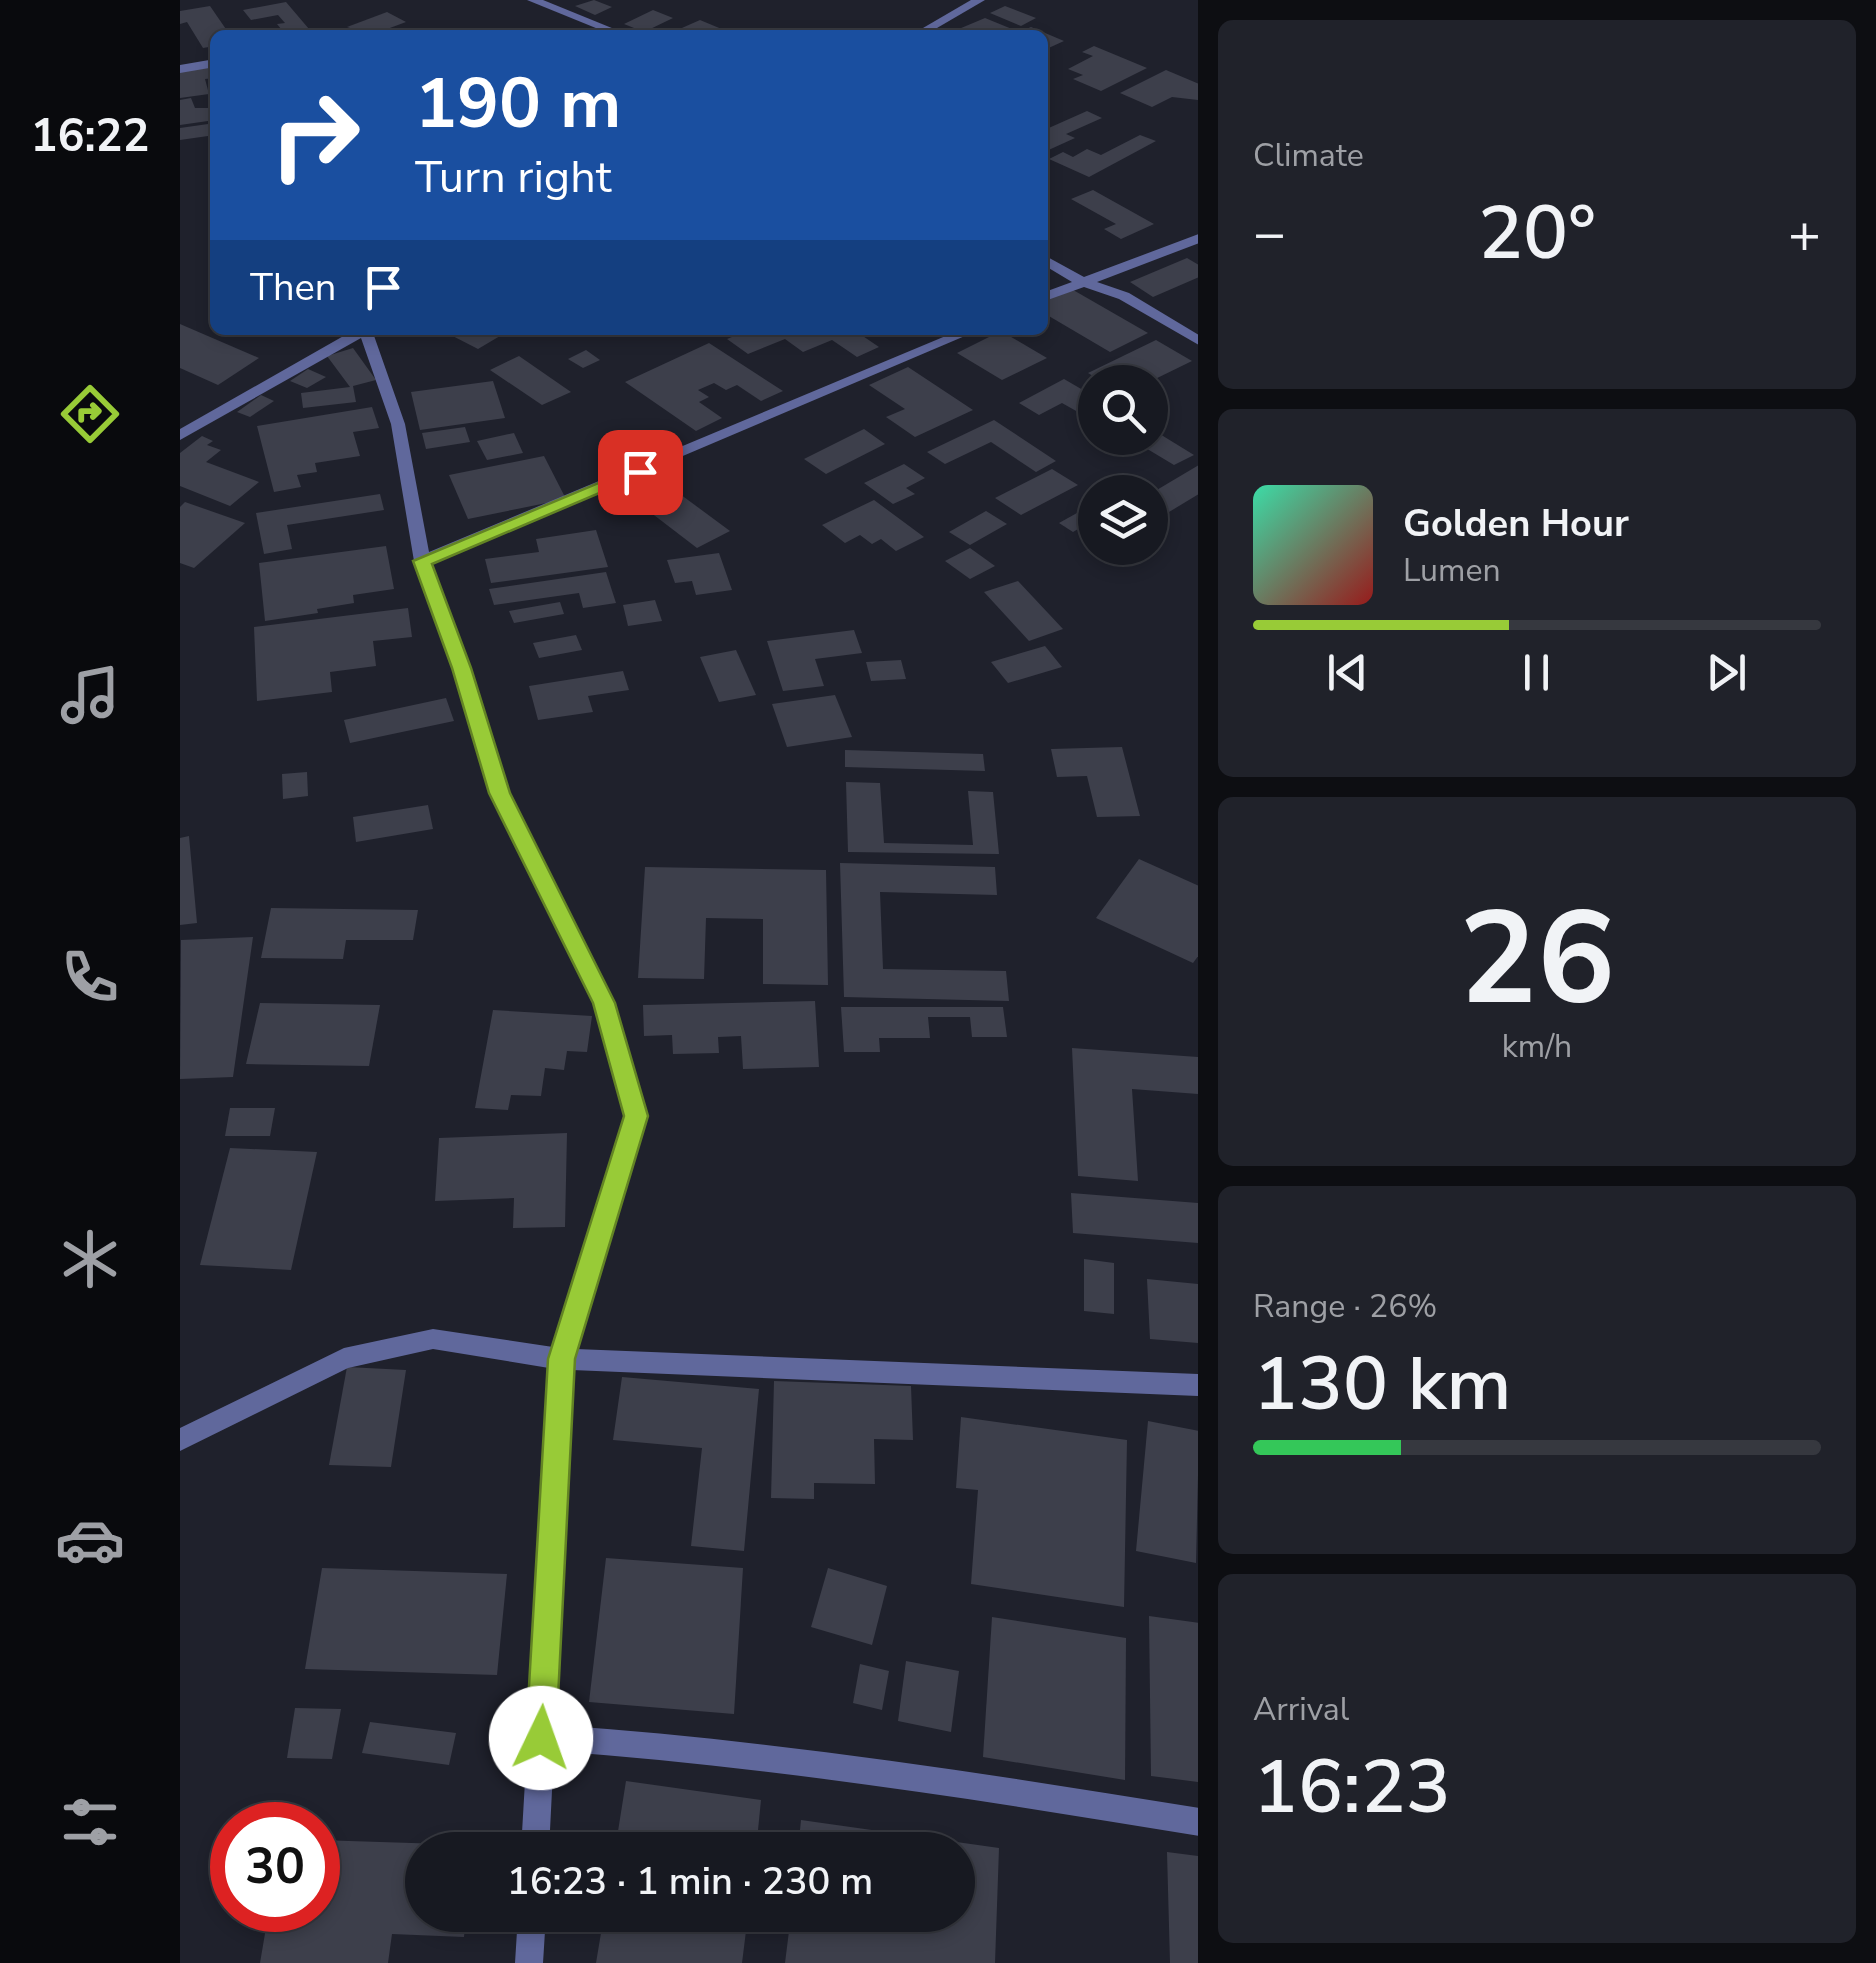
<!DOCTYPE html>
<meta charset="utf-8">
<style>
body{margin:0;font-family:"Nunito Sans",sans-serif;background:#20222a;color:#f1f3f6;height:100vh;display:flex;flex-direction:column;font-size:38px;white-space:nowrap}
*{box-sizing:border-box;margin:0}
p{font-size:32px;color:#9ea0a5}
.icon{flex:none;width:55px;height:55px;fill:none;stroke:currentColor;stroke-width:2;stroke-linecap:round;stroke-linejoin:round}
.map{position:relative;flex:1;overflow:hidden}
.panel{display:flex;flex-direction:column;gap:20px;padding:20px;background:#0d0e12;width:678px}
.panel>*{flex:none}
.guide{position:absolute;left:30px;top:30px;width:838px;height:305px;border-radius:15px;box-shadow:0 5px 15px #0003,0 0 0 2px #36383f;background:#1a4fa0;color:#fff;overflow:hidden}
.buttons{position:absolute;left:898px;top:365px;display:grid;gap:20px}
.buttons a{display:grid;place-items:center;width:90px;height:90px;border-radius:50%;background:#171921;box-shadow:0 5px 15px #0003,0 0 0 2px #36383f;font-size:50px}
.speed{position:absolute;left:30px;top:1802px;display:flex;gap:20px;font-size:50px;font-weight:700;text-align:center}
.speed>*{display:grid;place-content:center;width:130px;height:130px;border-radius:50%;background:#171921;box-shadow:0 5px 15px #0003,0 0 0 2px #36383f;line-height:1}
.speed .limit{border:15px solid #d22;background:#fff;color:#111}
.pin{position:absolute;display:grid;place-items:center;width:85px;height:85px;color:#fff;margin:-42px;border-radius:20px;box-shadow:0 5px 15px #0006}
.me{position:absolute;width:110px;margin:-55px;rotate:3deg;stroke-linejoin:round;filter:drop-shadow(0 0 8px #0008)}
.turn{display:flex;align-items:center;gap:35px;height:210px;padding:0 40px;font-size:45px}
.turn .icon{width:130px;height:130px;stroke-width:2.5}
.turn b{display:block;font-size:70px;line-height:85px}
.then{display:flex;align-items:center;height:95px;padding:0 40px;background:#0003;gap:20px;font-size:38px}
.big{font-size:75px;font-weight:600;line-height:1.1}
.panel .widget{flex:1;display:flex;flex-direction:column;justify-content:center;gap:15px;min-width:0;padding:0 35px;border-radius:15px;background:#20222a}
.panel .dial{align-items:center;gap:0}
.dial b{font-size:130px;line-height:1}
.song{display:flex;align-items:center;gap:30px}
.cover{width:120px;height:120px;border-radius:15px;background:linear-gradient(135deg,hsl(160 70% 55%),hsl(0 70% 35%))}
.played{height:10px;border-radius:5px;background:linear-gradient(90deg,#98cb37 45%,#36383f 45%)}
.keys{display:flex;justify-content:space-around;direction:ltr}
.heat{display:flex;justify-content:space-between;align-items:center;font-size:55px;direction:ltr}
.charge{height:15px;border-radius:8px;background:linear-gradient(90deg,#34c759 26%,#36383f 0)}
.trip{position:absolute;left:225px;top:1832px;width:570px;height:100px;border-radius:50px;background:#171921;box-shadow:0 5px 15px #0003,0 0 0 2px #36383f;font-weight:600;line-height:100px;text-align:center}
main{display:flex;flex:1;min-height:0}
.menu{display:flex;flex-direction:column;width:180px;justify-content:space-around;align-items:center;background:#090a0d;color:#9ea0a5}
.menu .icon{width:70px;height:70px}
.menu .on{color:#98cb37}
.menu b{font-size:45px;color:#f1f3f6}
.map>svg:first-child{display:block}
</style>
<main>
<nav class="menu">
<b>16:22</b>
<svg class="icon on" aria-label="directions" viewBox="0 0 24 24"><path d="M12 3l9 9-9 9-9-9zM9 14v-3h6M13 9l2 2-2 2"/></svg>
<svg class="icon" aria-label="music" viewBox="0 0 24 24"><path d="M9 18V5l10-2v13"/><circle cx="6" cy="18" r="3"/><circle cx="16" cy="16" r="3"/></svg>
<svg class="icon" aria-label="phone" viewBox="0 0 24 24"><path d="M5 4h4l2 5-3 2q2 4 5 5l2-3 5 2v4C11 20 4 13 5 4z"/></svg>
<svg class="icon" aria-label="climate" viewBox="0 0 24 24"><path d="M12 3v18M4 7l16 10M4 17L20 7"/></svg>
<svg class="icon" aria-label="car" viewBox="0 0 24 24"><path d="M5 17H2v-5l4-1 3-4h7l3 4 3 1v5h-3M9 17h6M6 11h13"/><circle cx="7" cy="17" r="2"/><circle cx="17" cy="17" r="2"/></svg>
<svg class="icon" aria-label="filters" viewBox="0 0 24 24"><path d="M4 7h16M4 17h16"/><circle cx="9" cy="7" r="2"/><circle cx="15" cy="17" r="2"/></svg>
</nav>
<div class="map">
<svg width="1019" height="1963" viewBox="0 0 1019 1963">
<rect width="100%" height="100%" fill="#1f212c"/>
<g fill="#3d3f4b">
<polygon points="414,0 432,7 415,15 395,6"/>
<polygon points="106,2 129,29 105,34 97,24 105,23 98,15 71,20 63,10"/>
<polygon points="30,6 50,35 35,35 35,46 23,48 7,22 0,24 0,11"/>
<polygon points="825,6 856,18 841,26 810,13"/>
<polygon points="473,10 493,18 464,32 444,24"/>
<polygon points="207,12 226,22 191,35 167,27"/>
<polygon points="805,18 839,32 851,27 884,41 862,51 862,35 783,35 774,31"/>
<polygon points="520,20 556,35 486,35"/>
<polygon points="914,46 967,68 921,91 893,79 903,75 888,69 913,56 902,52"/>
<polygon points="35,66 35,78 25,79 29,94 0,98 0,71"/>
<polygon points="986,70 1019,84 1019,100 992,97 972,107 940,93"/>
<polygon points="11,98 15,108 35,108 35,120 0,125 0,100"/>
<polygon points="907,111 922,118 886,134 895,138 862,153 862,131"/>
<polygon points="35,123 35,135 0,140 0,128"/>
<polygon points="960,135 976,141 909,177 869,159 883,152 893,157 907,149 921,155"/>
<polygon points="913,190 974,224 941,239 924,229 936,224 891,199"/>
<polygon points="1007,258 1019,265 1019,277 973,297 950,282"/>
<polygon points="888,287 968,333 930,352 862,312 862,299"/>
<polygon points="0,324 79,358 38,385 0,368"/>
<polygon points="261,330 318,330 325,333 298,349"/>
<polygon points="569,330 674,330 699,347 677,357 652,340 623,352 605,339 568,354 547,339"/>
<polygon points="821,331 867,358 822,380 777,353"/>
<polygon points="976,340 1012,361 969,382 923,382 908,373"/>
<polygon points="529,343 603,391 581,401 557,385 546,390 534,383 518,390 529,397 519,402 542,418 516,431 445,382"/>
<polygon points="173,348 196,380 173,386 176,402 123,408 121,393 170,387 147,356"/>
<polygon points="406,350 420,360 403,368 388,359"/>
<polygon points="339,356 391,392 362,405 310,370"/>
<polygon points="728,367 793,410 735,437 706,417 725,409 689,385"/>
<polygon points="128,369 146,377 127,388 110,381"/>
<polygon points="884,379 915,397 915,410 905,416 882,403 859,415 839,403"/>
<polygon points="313,381 325,418 240,430 231,392"/>
<polygon points="81,395 94,401 70,417 57,412"/>
<polygon points="192,407 199,428 173,432 180,456 135,463 137,472 117,475 121,487 94,492 77,426"/>
<polygon points="814,420 876,461 856,472 811,442 765,464 747,452"/>
<polygon points="285,427 290,442 246,449 242,433"/>
<polygon points="970,428 1014,455 994,465 949,438 970,438"/>
<polygon points="684,429 705,444 646,474 624,459"/>
<polygon points="334,433 343,453 307,460 297,441"/>
<polygon points="22,436 33,441 27,445 41,450 26,462 79,482 50,506 0,486 0,453"/>
<polygon points="364,456 386,499 288,519 269,475"/>
<polygon points="724,464 745,478 726,488 735,494 713,504 684,483"/>
<polygon points="1019,465 1019,494 984,515 970,507 970,494"/>
<polygon points="872,469 898,485 841,515 815,498"/>
<polygon points="485,483 550,531 517,548 453,499"/>
<polygon points="200,494 204,510 107,525 112,549 84,554 76,513"/>
<polygon points="694,500 744,537 716,551 701,539 692,544 680,535 665,543 642,525"/>
<polygon points="5,502 65,523 14,568 0,563 0,507"/>
<polygon points="915,503 915,519 893,532 879,523"/>
<polygon points="806,511 827,524 790,545 769,532"/>
<polygon points="416,530 428,567 311,583 305,559 359,552 356,539"/>
<polygon points="206,546 214,589 173,595 174,603 137,609 138,613 85,621 79,563"/>
<polygon points="790,548 815,566 790,579 765,561"/>
<polygon points="539,553 552,590 516,595 512,581 495,583 487,560"/>
<polygon points="426,572 436,603 403,608 399,593 314,605 309,589"/>
<polygon points="838,581 883,629 849,641 804,592"/>
<polygon points="475,600 482,621 448,626 443,605"/>
<polygon points="380,602 384,614 334,623 329,611"/>
<polygon points="228,608 232,637 193,641 196,666 150,672 152,692 77,701 74,627"/>
<polygon points="674,630 682,653 635,659 644,686 603,691 587,641"/>
<polygon points="396,635 402,650 359,658 353,643"/>
<polygon points="865,646 882,667 828,683 811,662"/>
<polygon points="556,650 576,695 539,702 520,657"/>
<polygon points="721,660 726,679 691,681 686,662"/>
<polygon points="443,671 449,690 408,696 413,712 358,720 349,686"/>
<polygon points="655,695 672,737 607,747 592,704"/>
<polygon points="266,698 274,721 170,743 164,720"/>
<polygon points="942,747 960,816 917,817 907,776 877,777 871,749"/>
<polygon points="665,750 803,754 805,771 665,767"/>
<polygon points="127,772 128,796 103,799 102,774"/>
<polygon points="666,782 700,783 704,843 793,845 788,791 813,792 819,854 668,852"/>
<polygon points="248,805 253,829 176,842 173,817"/>
<polygon points="9,836 17,923 0,925 0,838"/>
<polygon points="959,859 1019,886 1019,955 1013,963 916,918"/>
<polygon points="660,863 815,867 817,895 700,892 703,969 826,971 829,1001 664,997"/>
<polygon points="465,867 646,870 648,985 583,984 583,919 526,918 524,979 458,978"/>
<polygon points="91,908 238,910 233,940 166,940 163,959 81,958"/>
<polygon points="73,937 53,1077 0,1079 1,940"/>
<polygon points="635,1001 639,1067 563,1069 561,1036 538,1037 539,1053 493,1054 492,1035 464,1036 463,1005"/>
<polygon points="80,1003 200,1005 189,1066 66,1064"/>
<polygon points="661,1007 823,1007 827,1037 792,1037 790,1017 748,1017 750,1038 699,1038 700,1052 664,1052"/>
<polygon points="313,1010 412,1016 407,1052 387,1051 384,1070 365,1068 361,1096 331,1095 328,1110 295,1108"/>
<polygon points="892,1048 1019,1057 1019,1094 952,1089 958,1181 898,1176"/>
<polygon points="50,1108 95,1108 90,1136 45,1136"/>
<polygon points="387,1133 385,1227 333,1228 334,1198 255,1201 259,1138"/>
<polygon points="50,1148 137,1152 111,1270 20,1265"/>
<polygon points="891,1193 1019,1203 1019,1243 893,1233"/>
<polygon points="904,1259 934,1263 934,1314 904,1311"/>
<polygon points="967,1279 1019,1284 1019,1343 970,1339"/>
<polygon points="167,1367 226,1370 211,1467 149,1465"/>
<polygon points="442,1377 579,1389 564,1551 511,1546 522,1448 433,1440"/>
<polygon points="594,1381 731,1386 733,1440 694,1439 695,1484 634,1483 634,1499 591,1498"/>
<polygon points="781,1417 947,1440 944,1607 791,1584 798,1490 776,1488"/>
<polygon points="968,1421 1019,1431 1016,1563 956,1551"/>
<polygon points="426,1558 563,1568 554,1714 409,1702"/>
<polygon points="142,1568 327,1574 317,1675 125,1669"/>
<polygon points="648,1568 707,1586 692,1645 631,1627"/>
<polygon points="969,1616 1019,1623 1019,1782 971,1776"/>
<polygon points="812,1617 946,1638 945,1780 803,1757"/>
<polygon points="726,1661 779,1671 771,1732 718,1721"/>
<polygon points="680,1664 709,1671 702,1710 673,1703"/>
<polygon points="115,1708 161,1709 152,1759 107,1758"/>
<polygon points="190,1722 276,1733 269,1765 182,1753"/>
<polygon points="446,1781 581,1800 576,1850 435,1850"/>
<polygon points="621,1820 819,1848 815,1963 605,1963 611,1915 778,1915 778,1850 618,1850"/>
<polygon points="138,1840 294,1845 293,1850 242,1850 242,1915 286,1915 284,1937 212,1934 208,1963 80,1963 89,1910 138,1910"/>
<polygon points="987,1852 1019,1856 1019,1963 990,1963"/>
<polygon points="424,1915 568,1915 562,1963 416,1963"/>
</g>
<g fill="none" stroke-linecap="round" stroke-linejoin="round">
<g fill="#60689c" fill-rule="evenodd">
<polygon points="347,0 363,0 449,35 433,35"/>
<polygon points="791,0 805,0 745,35 731,35"/>
<polygon points="35,59 35,67 0,73 0,65"/>
<polygon points="1019,234 1019,243 917,282 949,293 1019,335 1019,345 939,299 904,287 862,302 862,293 892,282 862,264 862,254 904,277"/>
<path d="M 174,330 L 192,330 L 225,424 L 249,552 L 780,330 L 799,330 L 251,563 L 290,667 L 328,793 L 434,1003 L 467,1117 L 396,1349 L 1019,1374 L 1019,1396 L 392,1370 L 375,1725 C 591,1740 805,1773 1019,1808 L 1019,1836 C 804,1800 590,1767 374,1751 L 369,1850 L 341,1850 L 369,1368 L 253,1349 L 168,1368 L 0,1451 L 0,1428 L 164,1348 L 253,1329 L 373,1347 L 445,1117 L 414,1003 L 310,793 L 272,667 L 234,561 L 211,424 L 181,338 L 0,440 L 0,429 Z"/>
<polygon points="338,1915 366,1915 363,1963 335,1963"/>
</g>
</g>
<polygon fill="#98cb37" stroke="#638424" stroke-width="2.5" points="454,468 469,472 252,564 291,668 330,793 435,1003 468,1116 395,1359 376,1738 372,1748 361,1753 350,1748 346,1738 368,1359 444,1116 413,1003 309,793 272,668 233,561"/>
</svg>
<div class="buttons">
<a><svg class="icon" aria-label="search" viewBox="0 0 24 24"><circle cx="10" cy="10" r="6"/><path d="M15 15l6 6"/></svg></a>
<a><svg class="icon" aria-label="layers" viewBox="0 0 24 24"><path d="M12 4l9 5-9 5-9-5zM3 14l9 5 9-5"/></svg></a>
</div>
<div class="speed"><div class="limit">30</div></div>
<div class="pin" style="left:460px;top:472px;background:#d93025"><svg class="icon" aria-label="arrive" viewBox="0 0 24 24"><path d="M6 21V4h12l-3 4 3 4H6"/></svg></div>
<svg class="me" style="left:361px;top:1738px" viewBox="-20 -20 40 40"><circle r="19" fill="#fff"/><path d="M0-13L10 11 0 6-10 11z" fill="#98cb37"/></svg>
<div class="trip">16:23 · 1 min · 230 m</div>
<div class="guide">
<div class="turn"><svg class="icon" aria-label="right" viewBox="0 0 24 24"><path d="M7 20v-9h11M14 6l5 5-5 5"/></svg><div><b>190 m</b>Turn right</div></div>
<div class="then">Then<svg class="icon" aria-label="arrive" viewBox="0 0 24 24"><path d="M6 21V4h12l-3 4 3 4H6"/></svg></div>
</div>
</div>
<section class="panel">
<div class="widget"><p>Climate</p>
<div class="heat"><a>−</a><b class="big">20°</b><a>+</a></div>
</div>
<div class="widget">
<div class="song"><i class="cover"></i><div><b>Golden Hour</b><p>Lumen</p></div></div>
<div class="played"></div>
<div class="keys"><svg class="icon" aria-label="previous" viewBox="0 0 24 24"><path d="M18 5L8 12l10 7zM5 5v14"/></svg><svg class="icon" aria-label="pause" viewBox="0 0 24 24"><path d="M8 5v14M16 5v14"/></svg><svg class="icon" aria-label="next" viewBox="0 0 24 24"><path d="M6 5l10 7-10 7zM19 5v14"/></svg></div>
</div>
<div class="widget dial"><b>26</b><p>km/h</p></div>
<div class="widget"><p>Range · 26%</p><b class="big">130 km</b><div class="charge"></div></div>
<div class="widget"><p>Arrival</p><b class="big">16:23</b></div>
</section>
</main>
